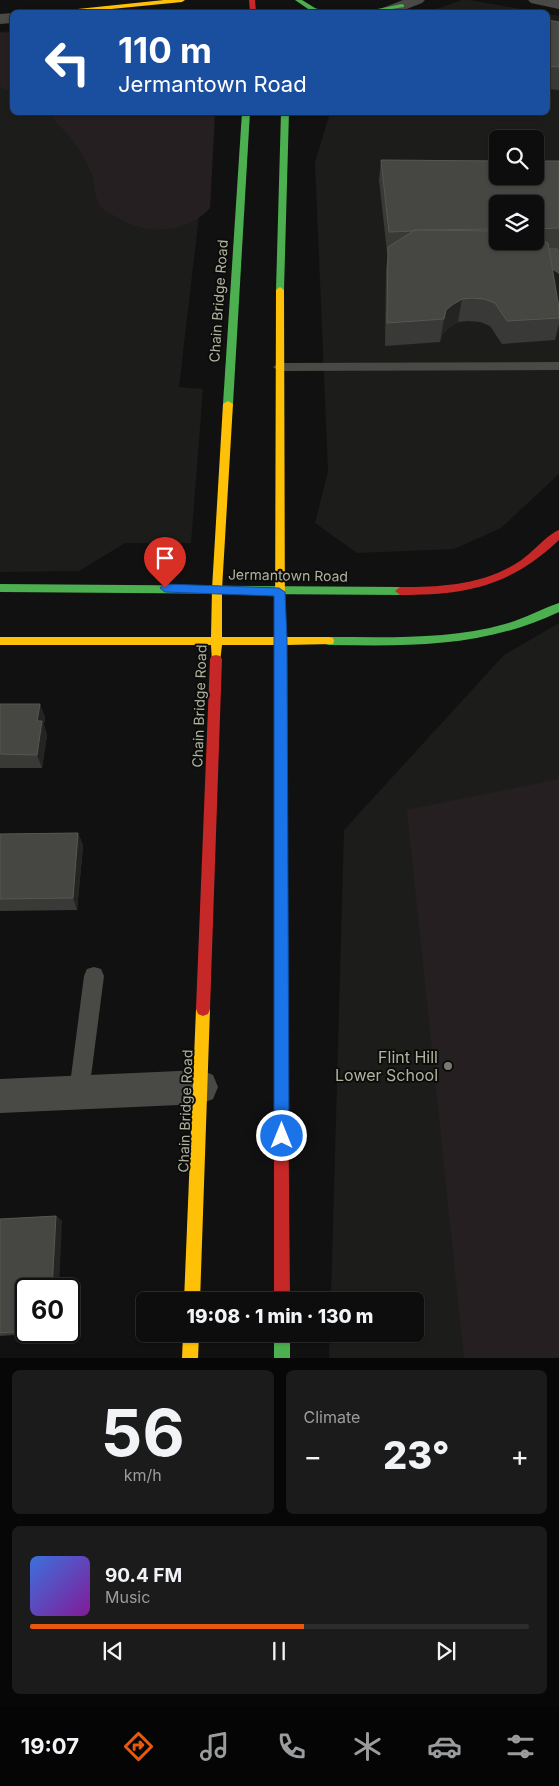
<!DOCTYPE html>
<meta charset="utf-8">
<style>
body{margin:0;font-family:Inter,sans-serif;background:#1b1b1b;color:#f1f3f6;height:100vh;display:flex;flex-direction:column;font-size:19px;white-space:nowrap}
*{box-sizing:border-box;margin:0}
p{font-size:16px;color:#9a9c9d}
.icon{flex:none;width:28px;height:28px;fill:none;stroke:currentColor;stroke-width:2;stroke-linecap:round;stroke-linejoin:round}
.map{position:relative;height:1358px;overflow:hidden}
.details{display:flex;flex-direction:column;gap:12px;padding:12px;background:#070707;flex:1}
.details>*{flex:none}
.top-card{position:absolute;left:10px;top:10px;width:540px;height:105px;border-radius:8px;box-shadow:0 1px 4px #0004,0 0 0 1px #2d2d2e;background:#1a4fa0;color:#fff;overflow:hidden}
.tools{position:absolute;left:489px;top:130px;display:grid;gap:10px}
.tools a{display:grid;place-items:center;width:55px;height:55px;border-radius:8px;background:#0d0d0d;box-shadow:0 1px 4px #0004,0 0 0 1px #2d2d2e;font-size:25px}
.speed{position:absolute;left:15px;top:1278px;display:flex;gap:10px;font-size:25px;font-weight:700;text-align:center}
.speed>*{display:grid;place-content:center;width:65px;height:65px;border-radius:50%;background:#0d0d0d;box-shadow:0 1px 4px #0004,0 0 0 1px #2d2d2e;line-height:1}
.speed .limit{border:2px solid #111;border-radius:8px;background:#fff;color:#111}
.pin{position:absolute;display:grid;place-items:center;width:42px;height:42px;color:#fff;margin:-51px -21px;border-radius:50% 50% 50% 0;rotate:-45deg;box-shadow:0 0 5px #0007}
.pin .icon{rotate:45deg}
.me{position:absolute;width:55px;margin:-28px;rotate:0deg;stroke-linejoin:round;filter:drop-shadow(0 0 4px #0008)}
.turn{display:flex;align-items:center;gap:18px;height:105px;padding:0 25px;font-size:22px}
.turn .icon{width:65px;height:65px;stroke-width:2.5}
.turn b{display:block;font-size:35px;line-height:42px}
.big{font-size:38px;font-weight:800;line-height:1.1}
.details .widget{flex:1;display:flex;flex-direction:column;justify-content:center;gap:8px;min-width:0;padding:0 18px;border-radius:8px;background:#1b1b1b}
.details .dial{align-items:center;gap:0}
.dial b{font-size:65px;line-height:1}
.song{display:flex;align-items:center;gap:15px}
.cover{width:60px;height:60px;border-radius:8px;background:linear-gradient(135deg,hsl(220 70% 55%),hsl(290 70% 35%))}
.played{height:5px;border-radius:2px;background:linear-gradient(90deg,#ea580c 55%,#2d2d2e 55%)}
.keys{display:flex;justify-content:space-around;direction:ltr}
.heat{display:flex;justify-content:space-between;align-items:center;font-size:28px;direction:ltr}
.details .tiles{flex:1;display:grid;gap:12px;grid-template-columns:1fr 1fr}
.widget:last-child{grid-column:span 2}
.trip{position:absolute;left:136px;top:1292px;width:288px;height:50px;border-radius:8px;background:#0d0d0d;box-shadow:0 1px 4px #0004,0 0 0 1px #2d2d2e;font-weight:800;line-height:50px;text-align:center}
.tab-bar{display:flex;height:80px;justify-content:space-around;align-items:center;background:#050505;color:#9a9c9d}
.tab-bar .icon{width:35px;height:35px}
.tab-bar .selected{color:#ea580c}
.tab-bar b{font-size:22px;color:#f1f3f6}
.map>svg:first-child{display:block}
</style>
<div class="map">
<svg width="559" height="1359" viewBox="0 0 559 1359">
<rect width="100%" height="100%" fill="#111"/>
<g fill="#1c1d1b" fill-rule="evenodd">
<polygon points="462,0 469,0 538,12 428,12"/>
<path d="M 548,14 L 559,16 L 559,474 L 501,528 L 454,549 L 357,553 L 315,523 L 328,471 L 315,162 L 330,113 L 548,112 ZM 498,139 L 535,139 L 535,176 L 498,176 ZM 498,204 L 535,204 L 535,241 L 498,241 Z"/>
<polygon points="12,31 12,112 211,113 179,387 203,389 191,543 125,543 79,571 0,572 0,32"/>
<polygon points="559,623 559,1358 329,1359 330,1334 415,1334 415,1301 331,1301 344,830 504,655"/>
</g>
<g fill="#261f21">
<polygon points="12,32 12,92 0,87 0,33"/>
<path d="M 48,113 L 215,113 L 210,208 C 186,234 148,235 118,218 C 114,215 105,212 102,208 C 94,200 95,185 92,175 C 84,151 65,131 48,113 Z"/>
<polygon points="559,779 559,1358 464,1358 407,810"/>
</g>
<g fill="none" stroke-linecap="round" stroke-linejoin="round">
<g fill="#494a45" fill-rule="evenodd">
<polygon points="551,239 555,240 559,250 559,274 553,270 545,242"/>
<polygon points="559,362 559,370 279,371 273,367 279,363"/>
<polygon points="94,967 101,969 104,976 89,1092 86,1099 79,1102 72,1099 69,1092 84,976 87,969"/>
</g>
<g fill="#494a45" fill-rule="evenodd">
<polygon points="403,0 425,0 422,3 399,12 378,12 380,9"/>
<polygon points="528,0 559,0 559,9 531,3"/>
<polygon points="12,13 12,23 0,24 0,14"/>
<polygon points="201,1070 213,1075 218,1087 213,1099 201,1104 0,1113 0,1079"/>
</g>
<g fill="#4caf50" fill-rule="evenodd">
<polygon points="295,0 302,0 315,8 326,12 311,11"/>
<polygon points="402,4 404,5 404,7 374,12 363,12"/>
<polygon points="242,112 250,112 233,404 228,407 223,404"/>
<polygon points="281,112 289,112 284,290 280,293 276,290"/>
<polygon points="0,584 400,587 405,591 400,595 0,592"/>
<path d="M 559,603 L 559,612 C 482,648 412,646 329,645 L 325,644 L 324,641 L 325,638 L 329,637 C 387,637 449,640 505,624 C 524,619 541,609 559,603 Z"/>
<polygon points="280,672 284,674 286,677 288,1070 286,1075 281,1077 276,1075 274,1070 274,677 276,674"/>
<rect x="274" y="1334" width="16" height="25"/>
</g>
<g fill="#ffc107" fill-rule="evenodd">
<polygon points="164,0 185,0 182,2 81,12 65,12 68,10"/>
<polygon points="280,287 284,290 285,637 329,637 333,638 334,641 333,644 286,645 286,677 284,680 276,680 274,677 274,645 222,645 220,662 212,662 211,645 0,645 0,637 211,637 212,589 223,404 228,401 233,404 222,589 222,637 275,637 276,290"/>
<polygon points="203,1002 208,1004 210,1009 200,1301 184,1301 196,1009 198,1004"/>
<polygon points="183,1334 199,1334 198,1359 182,1359"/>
</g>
<g fill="#c62828" fill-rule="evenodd">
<polygon points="249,0 255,0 256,12 250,12"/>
<path d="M 559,530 L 559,540 C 509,587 466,595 400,595 L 395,591 L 400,587 C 442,587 483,585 520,561 C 531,554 549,533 559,530 Z"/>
<polygon points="216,655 220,656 222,659 210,1009 208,1014 203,1016 198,1014 196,1009 210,659 212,656"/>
<polygon points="281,1063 286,1065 288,1070 290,1301 274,1301 274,1070 276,1065"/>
</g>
</g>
<g fill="#393937" fill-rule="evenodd">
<polygon points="548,20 559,22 559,90 548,89"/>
<path d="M 381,160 L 559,161 L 559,248 L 549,248 L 559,308 L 559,324 L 555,340 L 502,344 L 490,326 L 480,322 L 468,321 L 458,322 L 448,328 L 443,333 L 440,342 L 385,346 L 386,270 L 388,252 L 387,252 L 379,180 ZM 498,204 L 535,204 L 535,241 L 498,241 Z"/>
<polygon points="0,704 40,704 45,718 44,725 47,735 42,768 0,768"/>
<polygon points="78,833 83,846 77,910 0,911 0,834"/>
<polygon points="56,1216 62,1221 26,1331 56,1331 56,1332 0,1336 0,1219"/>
</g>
<g fill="#242423">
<polygon points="462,299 458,322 448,328 443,333 440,342 444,319 446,310 452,305"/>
<polygon points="40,704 45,718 44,725 47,735 42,768 37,755 37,721"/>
<polygon points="78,833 83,846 77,910 73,898"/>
<polygon points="56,1216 62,1221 59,1289 52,1289"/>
</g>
<g fill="#464642" stroke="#575751">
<polygon points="548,20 559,22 559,67 548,66"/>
<polygon points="381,160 498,161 498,176 535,176 535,161 559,161 559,228 535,229 535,204 498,204 498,229 415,230 413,231 389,232"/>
<polygon points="415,230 498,231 498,241 535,241 535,237 548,243 559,308 559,318 507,321 495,303 484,299 472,298 462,299 452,305 446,310 444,319 387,323 388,247"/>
<polygon points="0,704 40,704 37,721 42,721 37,755 0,754"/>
<polygon points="78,833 73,898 0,899 0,834"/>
<polygon points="56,1216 52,1289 26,1289 26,1331 0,1333 0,1219"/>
</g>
<polygon fill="#1a73e8" stroke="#114b97" points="165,584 279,588 285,592 287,640 289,1136 287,1141 282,1143 277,1141 274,1136 274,596 165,592 160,588"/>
<circle fill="#797a6f" stroke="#0c0d0b" stroke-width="2" cx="448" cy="1066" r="5"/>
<g text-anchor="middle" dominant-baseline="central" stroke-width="4" stroke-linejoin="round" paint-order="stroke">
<g font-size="14" fill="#b1b3a1" stroke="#0c0d0b">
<text transform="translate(218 301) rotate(-86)">Chain Bridge Road</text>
<text transform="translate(288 575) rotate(1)">Jermantown Road</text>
<text transform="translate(199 706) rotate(-88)">Chain Bridge Road</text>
<text transform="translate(185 1111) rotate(-88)">Chain Bridge Road</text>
</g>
<g font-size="16" fill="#b1b3a1" stroke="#0c0d0b" text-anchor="end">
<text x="438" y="1057">Flint Hill<tspan x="438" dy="18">Lower School</tspan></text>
</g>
</g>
</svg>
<div class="tools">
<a><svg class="icon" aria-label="search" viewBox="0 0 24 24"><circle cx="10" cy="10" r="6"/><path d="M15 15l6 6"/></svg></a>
<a><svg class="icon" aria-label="layers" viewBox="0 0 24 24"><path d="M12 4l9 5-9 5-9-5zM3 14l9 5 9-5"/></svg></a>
</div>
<div class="speed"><div class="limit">60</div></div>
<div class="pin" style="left:165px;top:588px;background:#d93025"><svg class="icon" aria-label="arrive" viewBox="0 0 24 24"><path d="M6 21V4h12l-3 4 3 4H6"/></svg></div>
<svg class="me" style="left:282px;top:1136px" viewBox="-20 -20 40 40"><circle r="17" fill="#1a73e8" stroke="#fff" stroke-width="3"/><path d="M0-11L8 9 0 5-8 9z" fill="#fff"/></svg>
<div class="trip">19:08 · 1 min · 130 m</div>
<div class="top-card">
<div class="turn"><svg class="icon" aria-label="left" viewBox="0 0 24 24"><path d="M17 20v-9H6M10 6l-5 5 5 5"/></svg><div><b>110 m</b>Jermantown Road</div></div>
</div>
</div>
<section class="details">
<div class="tiles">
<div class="widget dial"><b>56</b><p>km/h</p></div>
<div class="widget"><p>Climate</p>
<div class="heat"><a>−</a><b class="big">23°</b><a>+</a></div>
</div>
<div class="widget">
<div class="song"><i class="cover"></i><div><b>90.4 FM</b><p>Music</p></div></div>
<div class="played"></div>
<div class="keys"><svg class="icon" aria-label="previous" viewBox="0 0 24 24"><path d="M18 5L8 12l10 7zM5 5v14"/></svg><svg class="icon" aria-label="pause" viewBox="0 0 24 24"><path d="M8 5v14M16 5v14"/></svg><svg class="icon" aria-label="next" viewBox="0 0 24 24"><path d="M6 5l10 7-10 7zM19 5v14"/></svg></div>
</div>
</div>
</section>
<nav class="tab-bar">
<b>19:07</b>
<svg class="icon selected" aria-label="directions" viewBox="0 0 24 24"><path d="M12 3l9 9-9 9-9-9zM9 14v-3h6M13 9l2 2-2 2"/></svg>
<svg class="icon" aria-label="music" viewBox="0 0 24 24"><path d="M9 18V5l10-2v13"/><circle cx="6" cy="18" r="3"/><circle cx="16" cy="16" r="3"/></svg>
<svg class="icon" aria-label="phone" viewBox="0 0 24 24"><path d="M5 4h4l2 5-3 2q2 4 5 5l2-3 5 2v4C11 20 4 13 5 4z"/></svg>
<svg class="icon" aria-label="climate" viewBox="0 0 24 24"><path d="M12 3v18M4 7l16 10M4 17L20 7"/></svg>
<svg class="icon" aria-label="car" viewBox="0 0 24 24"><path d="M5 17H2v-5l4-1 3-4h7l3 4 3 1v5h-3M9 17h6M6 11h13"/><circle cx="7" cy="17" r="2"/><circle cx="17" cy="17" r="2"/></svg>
<svg class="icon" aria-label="filters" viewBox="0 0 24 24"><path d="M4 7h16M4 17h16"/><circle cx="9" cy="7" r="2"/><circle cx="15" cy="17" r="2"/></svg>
</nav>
